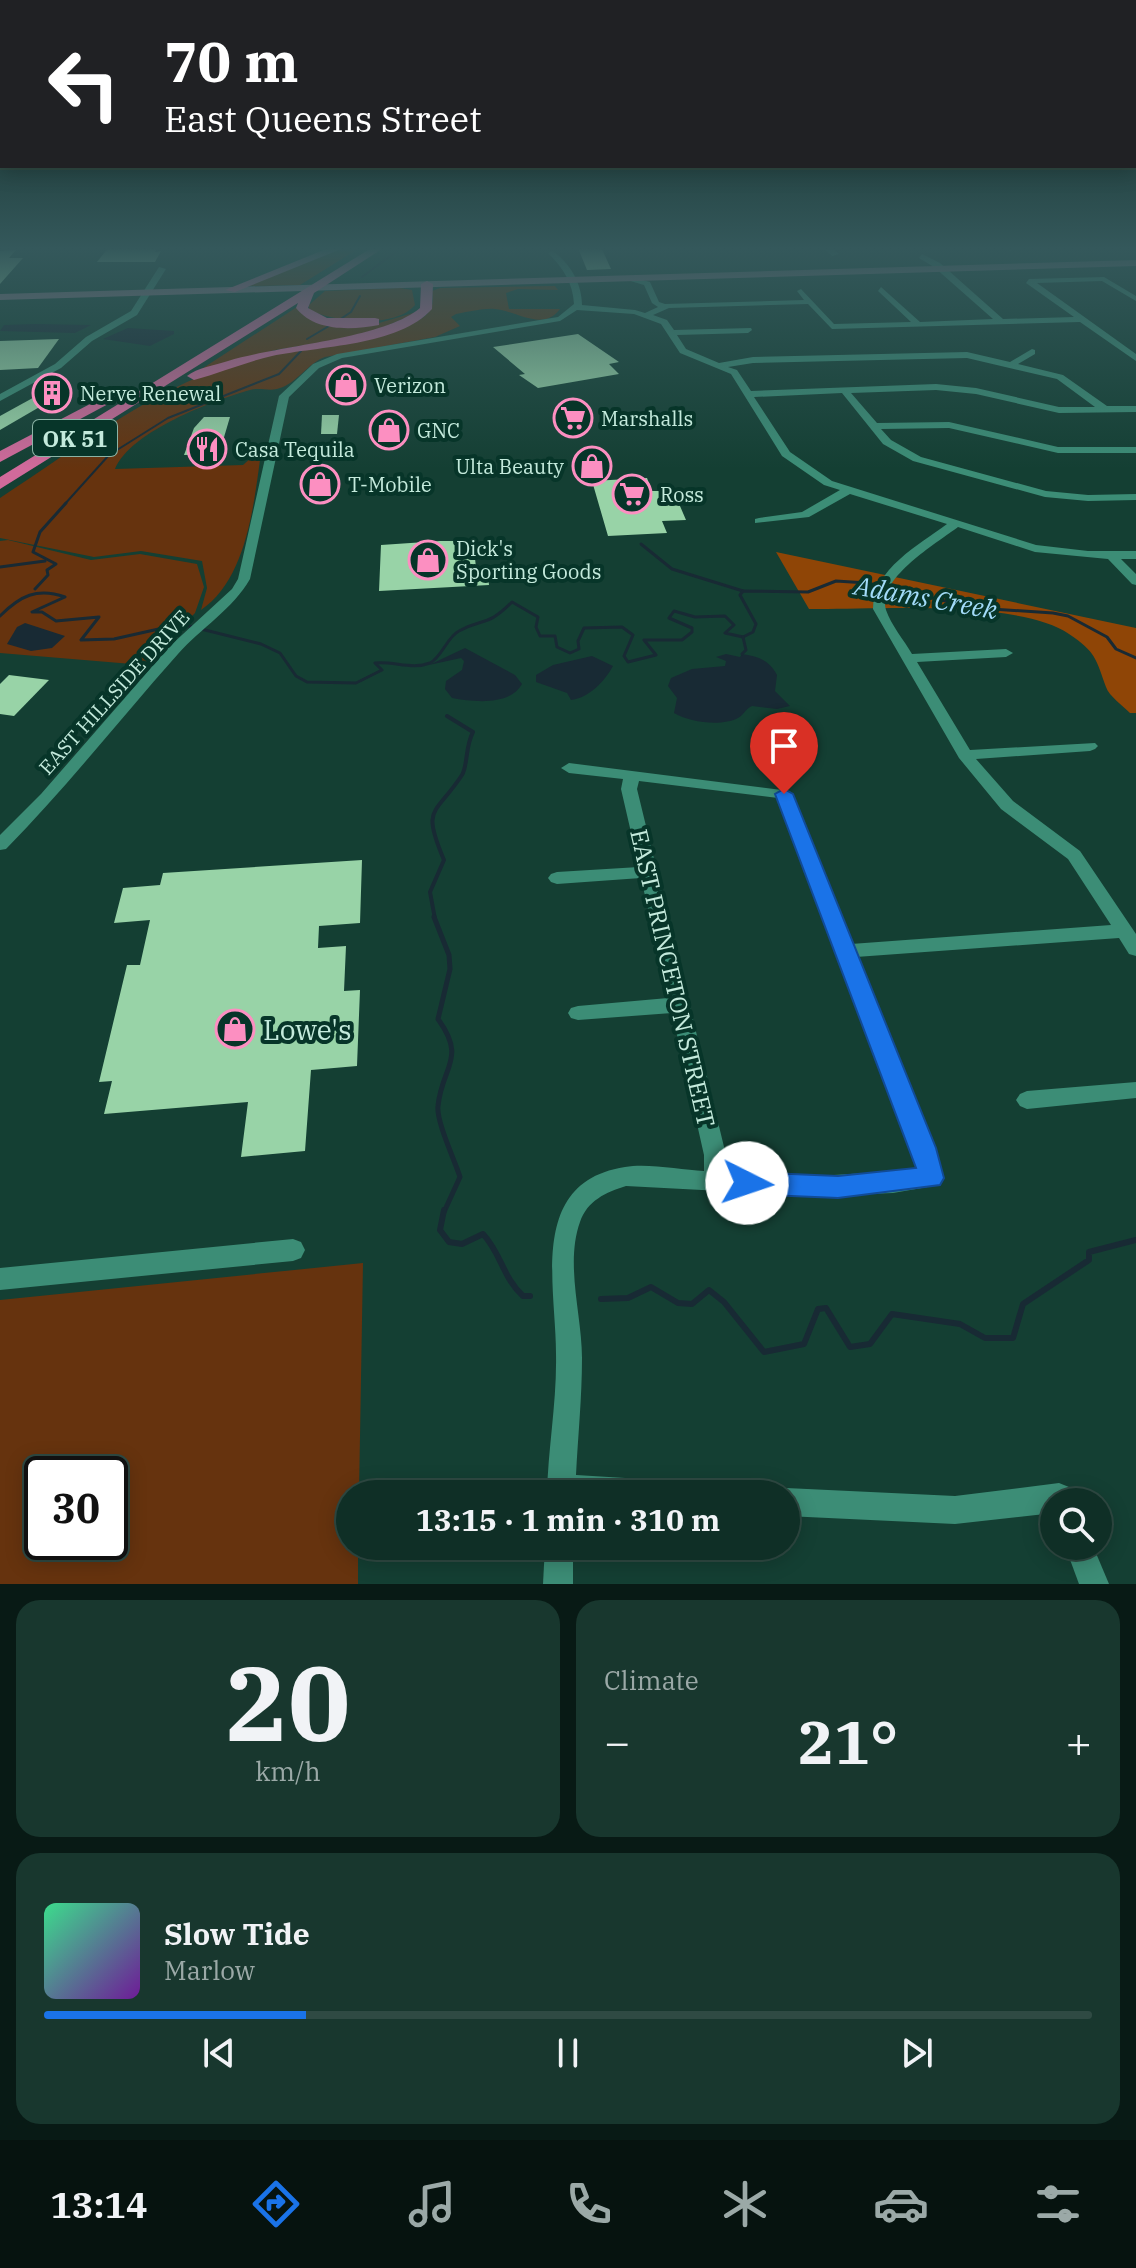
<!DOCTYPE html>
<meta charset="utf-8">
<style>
body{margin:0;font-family:"IBM Plex Serif",serif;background:#18372e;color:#f1f3f6;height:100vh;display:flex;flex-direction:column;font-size:30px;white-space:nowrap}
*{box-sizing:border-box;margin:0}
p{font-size:26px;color:#9ba9a7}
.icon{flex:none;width:44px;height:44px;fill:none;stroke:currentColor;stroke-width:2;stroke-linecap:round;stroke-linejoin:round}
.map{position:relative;height:1584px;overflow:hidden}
.drawer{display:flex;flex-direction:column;gap:16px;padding:16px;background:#081a15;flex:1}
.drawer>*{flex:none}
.top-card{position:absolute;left:0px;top:0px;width:1136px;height:168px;box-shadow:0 4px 20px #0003,0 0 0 2px #2f4a43;background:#202124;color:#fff;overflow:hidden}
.buttons{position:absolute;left:1040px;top:1488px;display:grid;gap:16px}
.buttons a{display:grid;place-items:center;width:72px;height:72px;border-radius:50%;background:#0f2f26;box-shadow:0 4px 20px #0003,0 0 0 2px #2f4a43;font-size:40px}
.speed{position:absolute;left:24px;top:1456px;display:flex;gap:16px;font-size:40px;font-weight:700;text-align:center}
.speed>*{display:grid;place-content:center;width:104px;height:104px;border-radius:50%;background:#0f2f26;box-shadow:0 4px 20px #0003,0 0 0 2px #2f4a43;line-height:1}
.speed .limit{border:4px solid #111;border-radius:12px;background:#fff;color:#111}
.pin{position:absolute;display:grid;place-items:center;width:68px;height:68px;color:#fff;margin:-82px -34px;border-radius:50% 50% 50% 0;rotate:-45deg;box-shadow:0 0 8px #0007}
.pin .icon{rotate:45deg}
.me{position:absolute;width:88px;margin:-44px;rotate:94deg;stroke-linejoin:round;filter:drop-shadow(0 0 6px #0008)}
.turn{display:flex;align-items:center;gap:28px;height:168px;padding:0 32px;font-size:36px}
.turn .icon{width:104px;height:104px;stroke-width:2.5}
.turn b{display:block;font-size:56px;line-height:68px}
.big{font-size:60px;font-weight:700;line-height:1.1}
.drawer .tile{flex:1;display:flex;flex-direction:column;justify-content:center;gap:12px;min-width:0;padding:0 28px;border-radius:24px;background:#18372e}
.drawer .dial{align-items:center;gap:0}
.dial b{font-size:104px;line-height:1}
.song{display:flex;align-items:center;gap:24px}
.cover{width:96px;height:96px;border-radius:12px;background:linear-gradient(135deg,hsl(150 70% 55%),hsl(280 70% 35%))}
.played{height:8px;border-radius:4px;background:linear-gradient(90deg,#1a73e8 25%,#2f4a43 25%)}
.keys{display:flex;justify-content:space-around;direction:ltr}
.heat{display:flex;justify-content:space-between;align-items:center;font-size:44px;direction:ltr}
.drawer .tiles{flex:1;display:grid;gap:16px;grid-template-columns:1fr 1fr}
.tile:last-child{grid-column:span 2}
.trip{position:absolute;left:336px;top:1480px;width:464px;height:80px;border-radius:40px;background:#0f2f26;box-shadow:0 4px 20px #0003,0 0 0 2px #2f4a43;font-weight:700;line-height:80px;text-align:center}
.tab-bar{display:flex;height:128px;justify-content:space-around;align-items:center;background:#06130f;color:#9ba9a7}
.tab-bar .icon{width:56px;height:56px}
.tab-bar .selected{color:#1a73e8}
.tab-bar b{font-size:36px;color:#f1f3f6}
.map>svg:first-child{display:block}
</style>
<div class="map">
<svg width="1136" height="1584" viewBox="0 0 1136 1584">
<rect width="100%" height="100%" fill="#143f33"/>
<g fill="#66330e" fill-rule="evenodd">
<polygon points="345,247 361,247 300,285 248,286"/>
<path d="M 555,286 L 558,290 L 518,289 L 506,293 L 509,309 L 560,309 C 543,332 517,311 495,309 C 483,308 468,312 456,314 L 451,317 L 460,326 L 435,337 L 325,357 C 308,363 297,383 280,388 C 271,392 259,387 250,390 C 212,401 131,431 115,469 L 243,465 L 252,457 L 260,460 C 253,511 245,580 201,610 L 207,588 L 202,561 L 141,551 L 94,557 L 0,538 L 0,498 C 82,445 166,377 263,356 C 295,349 409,335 427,314 C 434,306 433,300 432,291 L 440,288 Z"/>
<path d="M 400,288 L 412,290 L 415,305 C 395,329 334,322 309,310 L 309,305 L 325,291 Z"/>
<polygon points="300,305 308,317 379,323 423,310 366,335 275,350 197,372"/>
<polygon points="8,540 91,560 140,554 197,564 204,587 195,613 144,665 0,653 0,541"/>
<path d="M 363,1263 L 359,1494 L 350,1494 L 350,1546 L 358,1546 L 358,1584 L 0,1584 L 0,1300 ZM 42,1474 L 110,1474 L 110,1542 L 42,1542 Z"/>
</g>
<path fill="#8f4506" d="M 776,552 L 1136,628 L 1136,713 L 1130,713 C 1123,706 1109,696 1106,687 C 1096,659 1096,652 1069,634 C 1018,599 873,610 809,609 Z"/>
<g fill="#182a34">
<polygon points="35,324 91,325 75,333 0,331 4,325"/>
<polygon points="128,328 174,331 174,334 150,346 103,339"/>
<polygon points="25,623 65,636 52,648 31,651 7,644 17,627"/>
<path d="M 465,648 L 515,675 L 522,684 C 510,706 474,702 452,698 L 445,689 L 446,681 L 462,670 L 464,661 L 461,658 L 429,665 Z"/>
<path d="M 726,654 L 740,657 L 742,654 C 756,656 769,659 777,675 L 775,691 L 790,706 L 777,709 L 752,706 C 744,710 745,714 738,718 C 721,727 689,722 674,713 L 677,698 L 668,686 L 671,678 L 692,669 L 725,666 L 726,661 L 716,657 Z"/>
<path d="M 592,656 L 613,666 C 605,681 589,698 571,700 L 567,693 L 536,682 L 536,675 L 553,665 Z"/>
</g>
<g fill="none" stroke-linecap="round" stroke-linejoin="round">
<g stroke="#182a34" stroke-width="2">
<polyline points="362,277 402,247"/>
<polyline points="339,320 351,312 360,296"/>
<polyline points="307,339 329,326"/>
<polyline points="64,505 109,455 168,418 279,374 301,351"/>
</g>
<g stroke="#182a34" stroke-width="3">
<polyline points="641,544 672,569 743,591"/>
<polyline points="0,567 45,561"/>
<polyline points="35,589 48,575 47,570 56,564 33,552 40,532 66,503"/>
<path d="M 0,616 C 20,596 37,587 65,597 L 32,612 L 42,612 L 56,621 L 99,617 L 81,640 L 114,639 L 181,624 L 261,644 L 280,653 L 296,676 L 307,682 L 356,683 L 382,670 L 375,663 C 394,661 412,670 430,663 C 442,657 447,637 459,631 C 484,617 486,628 512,602 L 538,617 L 536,627 L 540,636 L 555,636 L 557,647 L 570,653 L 579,649 L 578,641 L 584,628 L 622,627 L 633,635 L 624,656 L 628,662 L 656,655 L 644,640 L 682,640 L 692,632 L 692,628 L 669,618 L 674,611 L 695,617 L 725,616 L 734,625 L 725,633 L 743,637 L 753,632 L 756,624 L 740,595 L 743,591 L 808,592 L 836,581 L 867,583 L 976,608 L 1053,613 L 1068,616 L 1107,637 L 1116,649 L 1136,658"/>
<polyline points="742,654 746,650 743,637"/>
</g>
<path stroke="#182a34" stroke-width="4" d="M 435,919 L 430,892 L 444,860 C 421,806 435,816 462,775 C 468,765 465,747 473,732 L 447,716"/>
<path stroke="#182a34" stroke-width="5" d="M 434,917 L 449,955 L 450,969 L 438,1019 C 467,1059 442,1066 438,1106 C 436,1121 455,1161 460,1177 L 444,1212"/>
<g stroke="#182a34" stroke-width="6">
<path d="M 444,1210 L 440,1230 L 449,1242 L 462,1244 L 483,1234 C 501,1253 503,1278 523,1296 L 530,1296"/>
<polyline points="601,1299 628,1298 651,1287 678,1303 692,1304 709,1290 724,1302 764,1352 804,1344 818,1309 826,1308 850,1347 870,1344 892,1314 960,1324 985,1338 1013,1338 1023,1304 1089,1260 1089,1252 1136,1240"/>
</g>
</g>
<g fill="#98d3a7">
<polygon points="109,247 158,247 155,252 161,251 155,262 97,262"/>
<polygon points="601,247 611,269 587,270 578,248"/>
<polygon points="16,250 9,258 23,258 0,284 0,251"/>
<polygon points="578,334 619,362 609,364 619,374 538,388 519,375 525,374 493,347"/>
<polygon points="59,339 38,368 0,370 0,341"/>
<polygon points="49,389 67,391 0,430 0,416"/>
<polygon points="322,415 339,415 337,434 321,434"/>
<polygon points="204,417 230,417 219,454 184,455 194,428"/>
<polygon points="647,478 652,491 666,491 669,497 677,499 686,520 662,521 667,533 608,536 592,481"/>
<polygon points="440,541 473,541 477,576 488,575 489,585 379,591 381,545"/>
<polygon points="9,675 49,680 14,716 0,714 0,684"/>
<polygon points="362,860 360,923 319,926 318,948 346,946 344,991 360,990 357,1066 311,1070 305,1151 241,1157 248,1102 104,1114 112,1081 99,1082 127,965 140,965 150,920 114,923 123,888 160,885 163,873"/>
</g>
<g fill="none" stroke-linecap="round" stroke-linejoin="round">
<g fill="#3c8d76" fill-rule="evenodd">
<polygon points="823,247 831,247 839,254 832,256"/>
<polygon points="1005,247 1012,247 1014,249 1010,251"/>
<path d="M 552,251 C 570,262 582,284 582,305 L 635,310 L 645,313 L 658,307 L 652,303 L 644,285 L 627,280 L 627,276 L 650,282 L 659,302 L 665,304 L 804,300 L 797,291 L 801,289 L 834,324 L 911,322 L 878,291 L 881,287 L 920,322 L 993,319 L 934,267 L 919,258 L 922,254 L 940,263 L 1003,319 L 1074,317 L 1026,283 L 1029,279 L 1104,277 L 1136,296 L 1136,301 L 1102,281 L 1037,283 L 1136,354 L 1136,361 L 1080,322 L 832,329 L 808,304 L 669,308 L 653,315 L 667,320 L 674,330 L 751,328 L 752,330 L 748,333 L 677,335 L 686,349 L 719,363 L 753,357 L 967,352 L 1010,362 L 1032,349 L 1035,350 L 1035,354 L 1018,364 L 1063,375 L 1107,406 L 1136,406 L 1136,412 L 1059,413 L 976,394 L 936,390 L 851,393 L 877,423 L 949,422 L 1058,447 L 1136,447 L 1136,453 L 1058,453 L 949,428 L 881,429 L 891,440 L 921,457 L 1046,491 L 1088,495 L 1136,494 L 1136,500 L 1088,501 L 1045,497 L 913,461 L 883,444 L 842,393 L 754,397 L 790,452 L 832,481 L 1036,545 L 1088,551 L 1136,551 L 1136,559 L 1121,559 L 1136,574 L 1136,585 L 1132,584 L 1108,559 L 1035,552 L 958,527 C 937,543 876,579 886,610 C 891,625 904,640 912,654 L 1006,649 L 1013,653 L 1006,657 L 917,662 L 970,750 L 1095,743 L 1098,746 L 1095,749 L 1090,751 L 976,759 L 1013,801 L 1080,851 L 1136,934 L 1136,956 L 1129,954 L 1119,938 L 856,957 L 942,1178 L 939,1185 L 893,1193 L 817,1196 L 626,1186 C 606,1192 587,1201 580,1222 C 565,1264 582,1315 582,1358 C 582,1397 578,1436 576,1475 L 658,1480 L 668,1484 L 672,1494 L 547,1494 C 548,1448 557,1401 556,1354 C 556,1285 528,1182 625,1167 C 648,1163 681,1170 704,1171 L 704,1155 L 672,1013 L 578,1020 L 571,1018 L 568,1013 L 571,1008 L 578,1006 L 668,998 L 641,878 L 557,884 L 551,882 L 548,878 L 551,874 L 557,872 L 639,867 L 621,789 L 623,779 L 569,773 L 561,768 L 569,763 L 790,791 L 851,944 L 1111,925 L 1068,859 L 1001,809 L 959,758 L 873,609 C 873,569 919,545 947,524 L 850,494 L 809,517 L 755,523 L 755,519 L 759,518 L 802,512 L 840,490 L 824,485 L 782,456 L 731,374 L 680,353 L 661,324 L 634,314 L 577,310 L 560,321 L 342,358 L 319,368 L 289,397 L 250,579 C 233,609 201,628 178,654 C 120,719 67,787 6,849 L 0,850 L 0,835 L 41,794 L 170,646 L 232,589 L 238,579 L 279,396 L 313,364 L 337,354 L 558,317 L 574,304 C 573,283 563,268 548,253 ZM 967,358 L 1057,379 L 1095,407 L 1059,407 L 976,388 L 936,384 L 751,391 L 737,370 L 728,367 L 753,363 ZM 639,781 L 778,798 L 917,1170 L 817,1176 L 727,1173 L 726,1155 L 637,789 Z"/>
<polygon points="159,267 166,269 137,315 92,341 61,368 0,401 0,394 55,364 86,337 131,311"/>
<polygon points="1136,1082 1136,1098 1027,1109 1020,1106 1016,1100 1020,1094 1027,1091"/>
<polygon points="293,1239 301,1242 305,1250 301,1258 293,1261 0,1290 0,1268"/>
<polygon points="1059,1483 1069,1487 1076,1502 1054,1502 1054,1513 955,1524 786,1516 786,1494 775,1494 786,1488 955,1496"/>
<polygon points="545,1546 573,1546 573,1584 543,1584"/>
<polygon points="1065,1546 1093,1546 1109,1584 1079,1584"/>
</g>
<polygon fill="#95788c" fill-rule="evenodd" points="1136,260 1136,266 0,300 0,294"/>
<g fill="#d16a9b" fill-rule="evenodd">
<polygon points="331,247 346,247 235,292 225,290"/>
<path d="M 373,247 L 385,247 L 314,293 L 308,308 L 327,318 L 375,318 L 379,319 L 379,325 C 352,330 315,332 296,308 L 298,303 L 0,489 L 0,477 Z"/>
<path d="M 427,281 L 433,284 L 432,309 C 399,346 319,346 272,356 C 246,362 220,373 194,380 L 187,376 C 197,368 215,365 228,361 C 280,345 383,339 420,308 L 421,284 Z"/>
<polygon points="113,392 125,395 0,462 0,451"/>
</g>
</g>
<linearGradient id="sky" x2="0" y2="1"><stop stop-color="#0b231c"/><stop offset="0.53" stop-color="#34585b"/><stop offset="1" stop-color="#34585b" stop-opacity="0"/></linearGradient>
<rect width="1136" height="469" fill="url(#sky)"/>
<polygon fill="#1a73e8" stroke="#114b97" stroke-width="2" points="784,789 793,794 936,1148 944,1178 940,1185 838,1198 747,1194 738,1191 735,1183 738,1175 747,1172 838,1176 916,1168 775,794"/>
<defs>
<g id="shop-ring" transform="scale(2)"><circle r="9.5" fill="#073529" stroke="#fc8fc1" stroke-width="1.5"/><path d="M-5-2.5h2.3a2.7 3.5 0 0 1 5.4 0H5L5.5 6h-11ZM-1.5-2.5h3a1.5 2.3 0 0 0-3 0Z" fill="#fc8fc1"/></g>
<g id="building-ring" transform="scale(2)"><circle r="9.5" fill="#073529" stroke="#fc8fc1" stroke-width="1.5"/><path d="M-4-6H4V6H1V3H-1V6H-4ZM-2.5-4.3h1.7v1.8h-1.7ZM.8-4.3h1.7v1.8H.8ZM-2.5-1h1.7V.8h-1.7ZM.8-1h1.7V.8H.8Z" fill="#fc8fc1"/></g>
<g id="supermarket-ring" transform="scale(2)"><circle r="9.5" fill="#073529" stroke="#fc8fc1" stroke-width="1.5"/><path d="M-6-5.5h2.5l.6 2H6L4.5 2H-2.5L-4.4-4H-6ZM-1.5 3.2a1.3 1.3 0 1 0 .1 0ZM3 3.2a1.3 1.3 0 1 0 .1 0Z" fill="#fc8fc1"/></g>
<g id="restaurant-ring" transform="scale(2)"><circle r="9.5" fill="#073529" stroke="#fc8fc1" stroke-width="1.5"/><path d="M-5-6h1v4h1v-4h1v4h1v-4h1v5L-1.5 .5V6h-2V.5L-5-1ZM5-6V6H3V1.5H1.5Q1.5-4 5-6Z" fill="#fc8fc1"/></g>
</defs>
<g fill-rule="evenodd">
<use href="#shop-ring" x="346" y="385"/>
<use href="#building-ring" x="52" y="393"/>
<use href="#supermarket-ring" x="573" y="418"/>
<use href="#shop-ring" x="389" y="430"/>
<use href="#restaurant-ring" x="207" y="449"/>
<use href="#shop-ring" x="592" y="466"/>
<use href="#shop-ring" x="320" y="484"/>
<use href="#supermarket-ring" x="632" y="494"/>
<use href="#shop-ring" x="428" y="560"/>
<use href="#shop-ring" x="235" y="1029"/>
</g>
<g text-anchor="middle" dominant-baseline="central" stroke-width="8" stroke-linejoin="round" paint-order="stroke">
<g font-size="20" fill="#c4eadc" stroke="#073529" text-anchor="start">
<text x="374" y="385">Verizon</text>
<text x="80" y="393">Nerve Renewal</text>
<text x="601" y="418">Marshalls</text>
<text x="417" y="430">GNC</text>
<text x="235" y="449">Casa Tequila</text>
<text x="564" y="466" text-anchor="end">Ulta Beauty</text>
<text x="348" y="484">T-Mobile</text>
<text x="660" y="494">Ross</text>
<text x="456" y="548">Dick's<tspan x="456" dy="23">Sporting Goods</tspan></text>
</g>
<g font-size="20" fill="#c4eadc" stroke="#073529">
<text transform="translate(114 692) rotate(-48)">EAST HILLSIDE DRIVE</text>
</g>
<rect fill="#073529" stroke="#8bb4a6" stroke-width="2" x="33" y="420" width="84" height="36" rx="6"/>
<g font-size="22" font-weight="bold" fill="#c4eadc">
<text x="75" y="438">OK 51</text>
</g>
<g font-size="24" fill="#c4eadc" stroke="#073529">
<text transform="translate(673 978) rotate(77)">EAST PRINCETON STREET</text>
</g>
<g font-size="26" font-style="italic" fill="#a2dbf9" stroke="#073529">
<text transform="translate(926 597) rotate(10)">Adams Creek</text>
</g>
<g font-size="28" fill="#c4eadc" stroke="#073529" text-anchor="start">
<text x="263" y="1029">Lowe's</text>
</g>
</g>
</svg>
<div class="buttons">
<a><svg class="icon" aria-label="search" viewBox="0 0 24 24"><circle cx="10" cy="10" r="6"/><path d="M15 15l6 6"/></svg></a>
</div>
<div class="speed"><div class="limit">30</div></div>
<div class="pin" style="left:784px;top:794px;background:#d93025"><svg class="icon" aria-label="arrive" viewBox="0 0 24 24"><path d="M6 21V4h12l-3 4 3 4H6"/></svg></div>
<svg class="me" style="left:747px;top:1183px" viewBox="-20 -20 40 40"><circle r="19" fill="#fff"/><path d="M0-13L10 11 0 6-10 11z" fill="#1a73e8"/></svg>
<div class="trip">13:15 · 1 min · 310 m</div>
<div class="top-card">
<div class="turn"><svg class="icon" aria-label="left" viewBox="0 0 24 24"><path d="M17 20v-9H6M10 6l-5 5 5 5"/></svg><div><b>70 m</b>East Queens Street</div></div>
</div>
</div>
<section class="drawer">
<div class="tiles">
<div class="tile dial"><b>20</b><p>km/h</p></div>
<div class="tile"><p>Climate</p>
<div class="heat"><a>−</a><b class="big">21°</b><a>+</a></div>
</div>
<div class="tile">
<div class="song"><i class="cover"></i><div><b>Slow Tide</b><p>Marlow</p></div></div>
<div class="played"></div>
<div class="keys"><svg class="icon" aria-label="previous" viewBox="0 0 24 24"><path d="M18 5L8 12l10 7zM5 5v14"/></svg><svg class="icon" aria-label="pause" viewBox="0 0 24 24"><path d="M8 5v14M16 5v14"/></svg><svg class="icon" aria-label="next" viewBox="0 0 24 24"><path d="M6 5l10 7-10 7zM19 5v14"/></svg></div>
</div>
</div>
</section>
<nav class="tab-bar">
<b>13:14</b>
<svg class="icon selected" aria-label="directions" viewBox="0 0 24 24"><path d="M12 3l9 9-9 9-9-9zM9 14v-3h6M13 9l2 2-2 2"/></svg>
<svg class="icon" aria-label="music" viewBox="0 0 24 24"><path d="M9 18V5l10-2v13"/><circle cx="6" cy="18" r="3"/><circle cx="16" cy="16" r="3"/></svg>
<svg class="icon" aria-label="phone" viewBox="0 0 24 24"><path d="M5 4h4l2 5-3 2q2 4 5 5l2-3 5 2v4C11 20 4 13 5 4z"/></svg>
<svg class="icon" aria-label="climate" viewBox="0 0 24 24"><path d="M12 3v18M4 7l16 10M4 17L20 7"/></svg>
<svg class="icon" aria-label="car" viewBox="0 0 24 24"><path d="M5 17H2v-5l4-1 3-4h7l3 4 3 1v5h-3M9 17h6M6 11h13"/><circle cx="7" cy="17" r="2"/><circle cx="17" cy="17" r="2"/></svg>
<svg class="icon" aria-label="filters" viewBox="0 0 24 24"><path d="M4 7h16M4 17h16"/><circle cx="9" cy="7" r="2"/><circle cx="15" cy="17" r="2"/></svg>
</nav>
